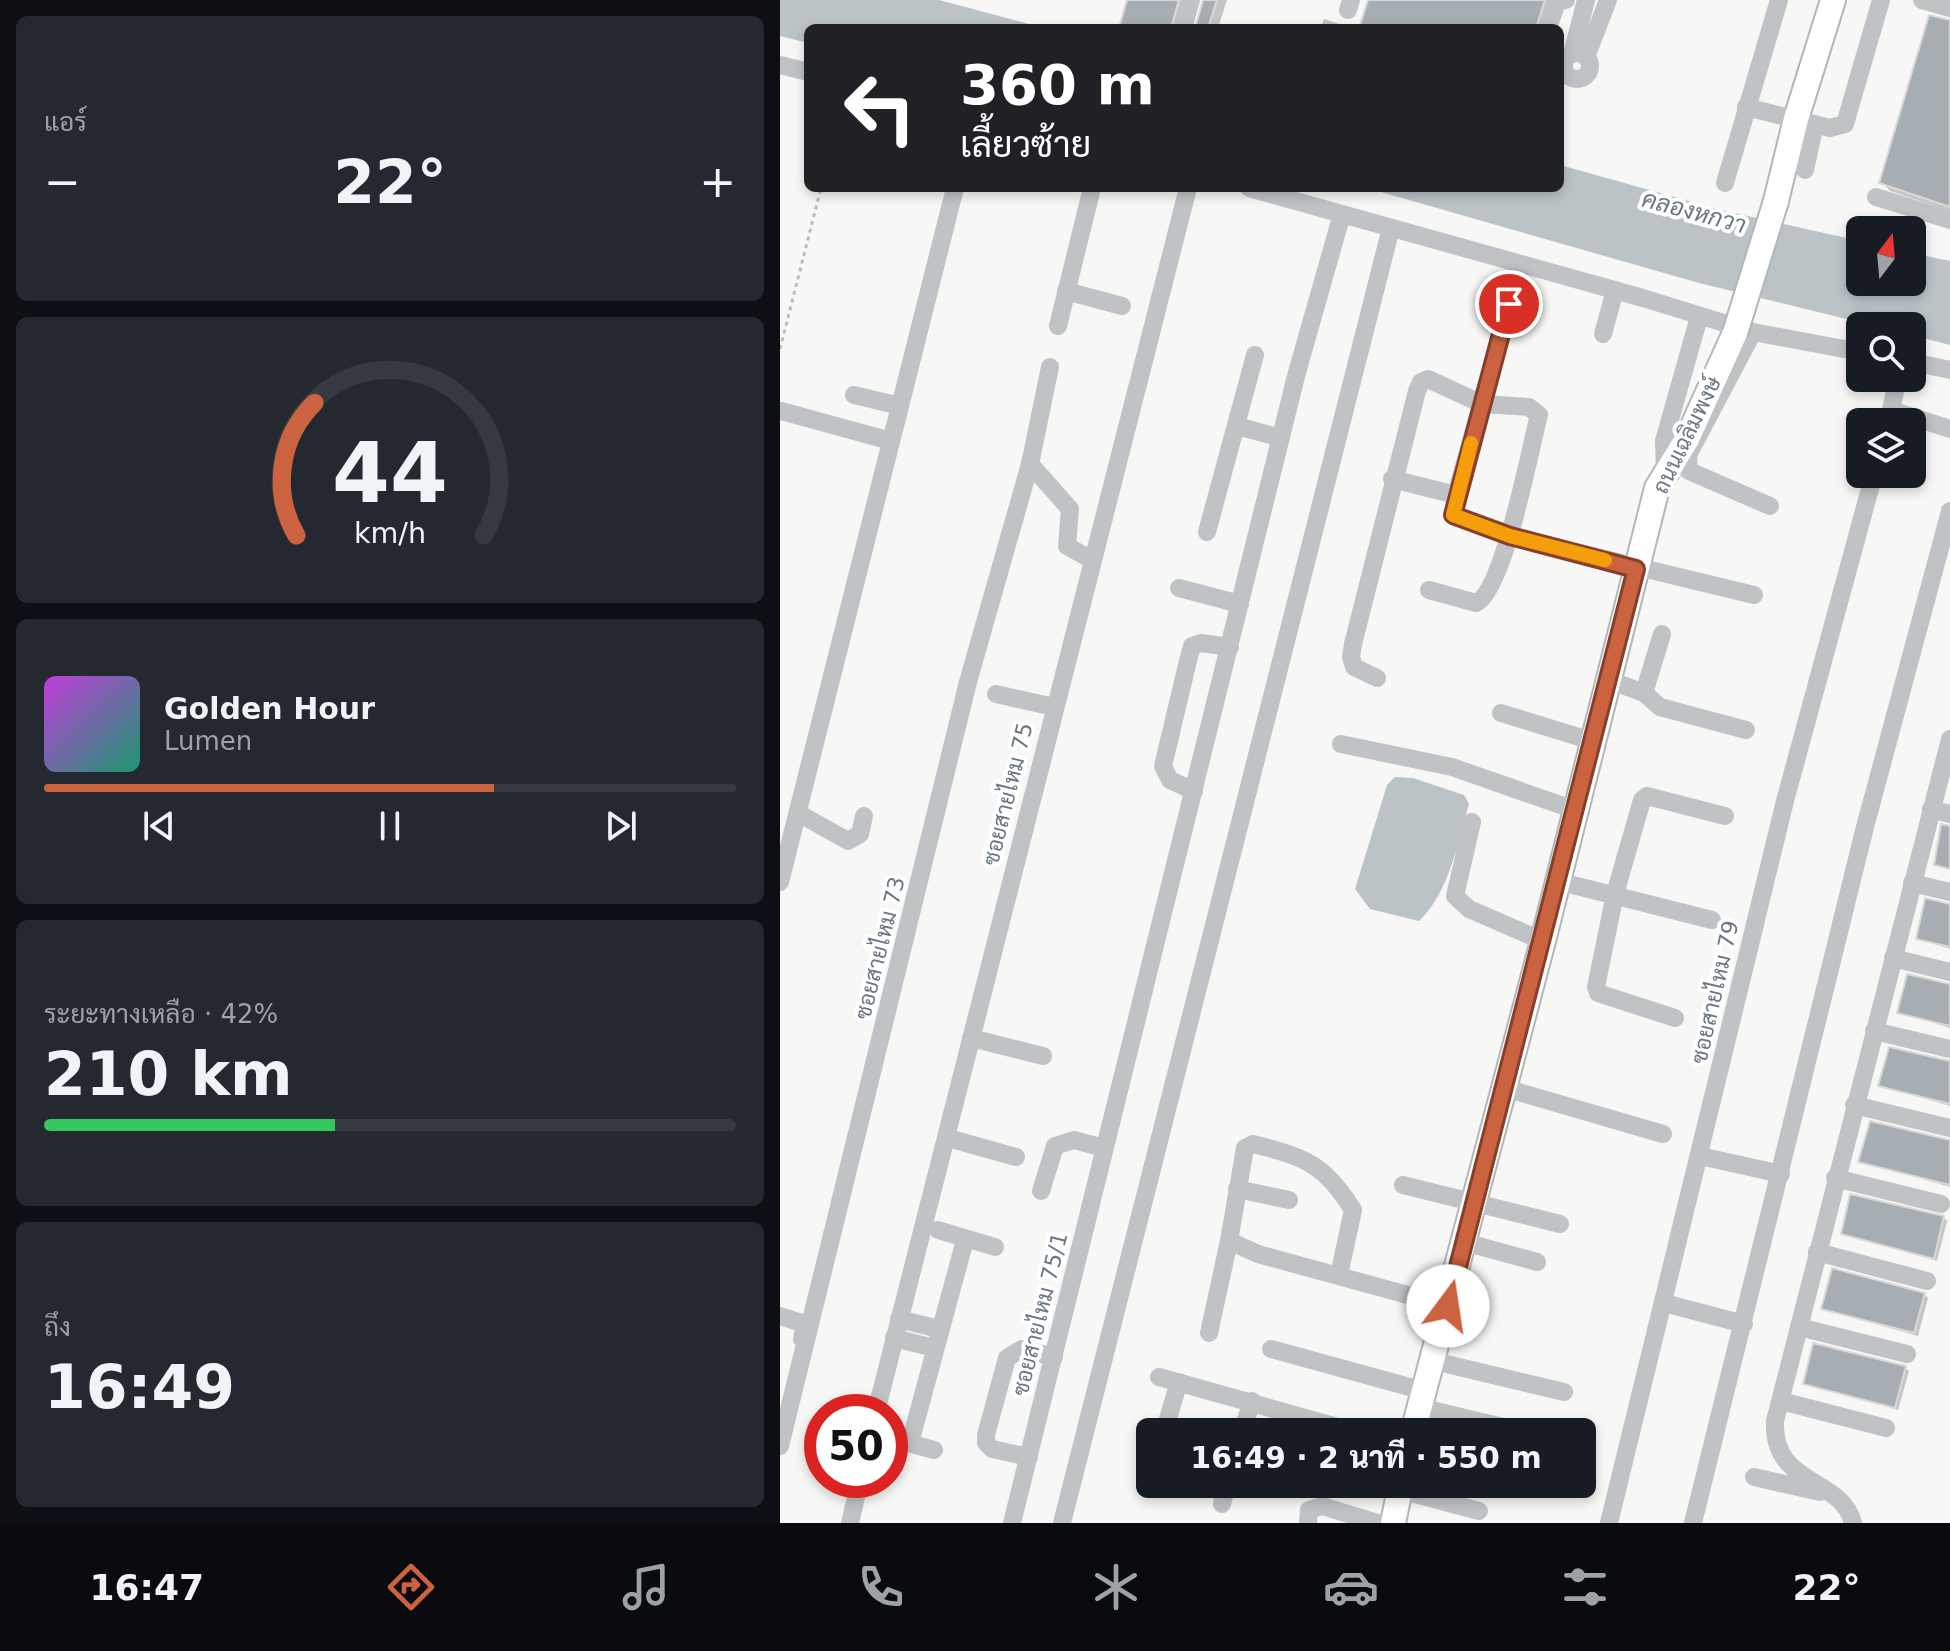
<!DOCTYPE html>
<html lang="th">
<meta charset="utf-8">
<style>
body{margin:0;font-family:"DejaVu Sans",Sarabun,sans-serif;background:#242831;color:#f1f3f6;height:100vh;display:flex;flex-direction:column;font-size:30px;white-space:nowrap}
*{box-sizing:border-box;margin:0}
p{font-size:26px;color:#9ea1a6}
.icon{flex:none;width:44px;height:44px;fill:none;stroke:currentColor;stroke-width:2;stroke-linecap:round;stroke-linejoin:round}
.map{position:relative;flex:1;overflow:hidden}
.drawer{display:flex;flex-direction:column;gap:16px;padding:16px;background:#0d0f14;width:780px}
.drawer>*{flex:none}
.banner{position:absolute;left:24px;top:24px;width:760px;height:168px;border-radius:12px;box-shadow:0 4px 12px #0003;background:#202124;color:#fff;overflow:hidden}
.needle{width:52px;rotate:16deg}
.controls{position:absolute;left:1066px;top:216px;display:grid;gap:16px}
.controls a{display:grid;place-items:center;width:80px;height:80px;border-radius:12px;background:#171b24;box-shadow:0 4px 12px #0003;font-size:40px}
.speed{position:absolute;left:24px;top:1394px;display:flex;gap:16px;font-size:40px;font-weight:700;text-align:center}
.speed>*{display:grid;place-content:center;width:104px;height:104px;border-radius:50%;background:#171b24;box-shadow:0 4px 12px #0003;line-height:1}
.speed .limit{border:12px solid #d22;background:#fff;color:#111}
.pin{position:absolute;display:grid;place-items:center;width:68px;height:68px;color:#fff;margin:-34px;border:4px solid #fff;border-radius:50%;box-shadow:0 2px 8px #0007}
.me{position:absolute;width:88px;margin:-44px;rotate:14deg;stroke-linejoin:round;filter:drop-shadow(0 0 6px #0008)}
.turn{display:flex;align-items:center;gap:28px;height:168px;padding:0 24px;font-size:36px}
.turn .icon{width:104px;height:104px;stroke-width:2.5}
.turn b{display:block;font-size:56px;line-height:68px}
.big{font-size:60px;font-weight:800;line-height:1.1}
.drawer .widget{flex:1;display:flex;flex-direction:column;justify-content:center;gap:12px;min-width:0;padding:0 28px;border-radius:12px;background:#242831}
.drawer .dial{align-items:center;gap:0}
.dial svg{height:208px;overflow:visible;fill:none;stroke:#363941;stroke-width:7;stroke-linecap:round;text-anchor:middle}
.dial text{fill:#f1f3f6;stroke:none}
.song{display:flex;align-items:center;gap:24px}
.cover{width:96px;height:96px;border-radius:12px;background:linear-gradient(135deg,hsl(290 70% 55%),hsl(160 70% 35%))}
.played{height:8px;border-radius:4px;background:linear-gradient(90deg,#cc6340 65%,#363941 65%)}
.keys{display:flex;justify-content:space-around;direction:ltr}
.heat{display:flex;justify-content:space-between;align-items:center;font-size:44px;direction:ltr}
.charge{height:12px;border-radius:6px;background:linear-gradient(90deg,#34c759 42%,#363941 0)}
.trip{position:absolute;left:356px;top:1418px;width:460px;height:80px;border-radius:12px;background:#171b24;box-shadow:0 4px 12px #0003;font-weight:800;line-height:80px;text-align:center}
.dock{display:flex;height:128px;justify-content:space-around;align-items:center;background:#090b0e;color:#9ea1a6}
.dock .icon{width:56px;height:56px}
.dock .current{color:#cc6340}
.dock b{font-size:36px;color:#f1f3f6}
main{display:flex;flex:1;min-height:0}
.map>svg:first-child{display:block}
</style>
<main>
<section class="drawer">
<div class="widget"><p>แอร์</p>
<div class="heat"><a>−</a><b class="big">22°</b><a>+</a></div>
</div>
<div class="widget dial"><svg viewBox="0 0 100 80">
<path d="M14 69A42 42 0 1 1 86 69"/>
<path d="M14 69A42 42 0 0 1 21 18" stroke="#cc6340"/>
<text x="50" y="56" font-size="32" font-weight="700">44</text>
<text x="50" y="72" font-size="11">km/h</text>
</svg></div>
<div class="widget">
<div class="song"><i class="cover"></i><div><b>Golden Hour</b><p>Lumen</p></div></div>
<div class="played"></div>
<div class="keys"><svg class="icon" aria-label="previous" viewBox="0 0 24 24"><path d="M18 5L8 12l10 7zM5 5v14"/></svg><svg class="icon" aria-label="pause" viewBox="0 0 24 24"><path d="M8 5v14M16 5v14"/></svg><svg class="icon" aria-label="next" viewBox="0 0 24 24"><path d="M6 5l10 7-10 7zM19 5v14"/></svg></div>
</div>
<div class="widget"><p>ระยะทางเหลือ · 42%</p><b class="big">210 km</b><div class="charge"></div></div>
<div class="widget"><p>ถึง</p><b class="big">16:49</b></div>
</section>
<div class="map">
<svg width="1170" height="1523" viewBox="0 0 1170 1523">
<rect width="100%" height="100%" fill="#f7f7f5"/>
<g fill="#bbc3c7">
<polygon points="0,0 159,0 264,28 28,28 28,43 0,36"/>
<polygon points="780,165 941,210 1080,241 1080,282 1132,282 1132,253 1170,261 1170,345 1132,335 1132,326 1095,326 919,283 587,188 780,188"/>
<path d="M 615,777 L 633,778 L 684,795 L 689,804 C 678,842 669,893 639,921 L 590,909 L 575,889 L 607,785 Z"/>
</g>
<g fill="#0003">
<polygon points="349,0 412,0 400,28 341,28"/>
<polygon points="424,0 447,0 438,28 417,28"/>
<polygon points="590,0 784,0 766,28 582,28"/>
<polygon points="544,19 572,28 541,28"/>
<polygon points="1170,21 1170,211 1110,191 1102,182"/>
<polygon points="1147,901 1170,903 1170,949 1138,938"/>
<polygon points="1170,984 1170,1028 1119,1012"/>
<polygon points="1170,1062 1170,1106 1100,1085"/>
<polygon points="1170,1142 1170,1187 1081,1161"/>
<polygon points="1163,1217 1167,1221 1157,1261 1063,1234"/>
<polygon points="1144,1294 1148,1298 1138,1336 1043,1309"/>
<polygon points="1125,1368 1129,1371 1118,1410 1025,1383"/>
</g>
<g fill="#a7aeb3" stroke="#d9d9d7" stroke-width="2">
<polygon points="347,0 399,0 391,28 339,28"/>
<polygon points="423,0 437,0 428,28 415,28"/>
<polygon points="588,0 765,0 756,28 579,28"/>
<polygon points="1149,15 1170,20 1170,207 1099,183"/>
<polygon points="1161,824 1170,826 1170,869 1154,865"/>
<polygon points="1145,898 1170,904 1170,947 1136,939"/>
<polygon points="1127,974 1170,984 1170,1026 1117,1013"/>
<polygon points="1109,1047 1170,1061 1170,1104 1098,1086"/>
<polygon points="1090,1121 1170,1140 1170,1185 1078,1162"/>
<polygon points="1070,1194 1164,1216 1154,1259 1061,1234"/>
<polygon points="1052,1268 1145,1293 1134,1333 1041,1309"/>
<polygon points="1033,1343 1126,1366 1115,1408 1023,1384"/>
</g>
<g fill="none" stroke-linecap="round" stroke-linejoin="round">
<g stroke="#b3b7ba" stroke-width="28">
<g id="major">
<polyline points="996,201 1016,119 1053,0"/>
<polyline points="633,1432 763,941 877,488 907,439 955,333"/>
<polyline points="613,1523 621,1484"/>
</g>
</g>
<polyline stroke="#b9bcbe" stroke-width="3" stroke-dasharray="4 4" stroke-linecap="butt" points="0,349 41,188"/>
<g stroke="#bfc3c6" stroke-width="18">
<polyline points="1142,0 1170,8"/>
<polyline points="568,10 571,0"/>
<polyline points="403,28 411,0"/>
<polyline points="768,28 777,2 786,0"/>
<circle cx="797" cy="66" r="13"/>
<polyline points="792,54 806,0"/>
<polyline points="806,57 828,0"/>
<polyline points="0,65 28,72"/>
<polyline points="966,107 1050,128 1065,124 1101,0"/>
<polyline points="1025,170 1035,124"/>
<polyline points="945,183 999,0"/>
<polyline points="469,188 863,298 973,332 1080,352"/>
<polyline points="1096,197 1170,220"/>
<polyline points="286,291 342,306"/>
<polyline points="278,326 312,188"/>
<polyline points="973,332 908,455 909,471 990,506"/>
<polyline points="823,334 835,290"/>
<polyline points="1132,362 1170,370"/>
<polyline points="270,367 250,464 290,509 287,546 312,560"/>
<polyline points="74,395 120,406"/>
<polyline points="1111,410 1118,378"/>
<polyline points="1,411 111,441"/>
<polyline points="1108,422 1111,410 1170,429"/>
<polyline points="457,426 501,438"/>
<polyline points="885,474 884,441 919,317"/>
<polyline points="612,479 676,495 673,515 730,536 974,595"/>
<polyline points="676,495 729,304"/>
<polyline points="427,532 475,355"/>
<polyline points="399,588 460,604"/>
<path d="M 597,678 L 574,667 L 571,657 L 573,644 L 637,391 L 641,382 L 648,379 L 702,404 L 749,407 L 759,415 C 750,449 724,590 696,603 L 649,590"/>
<polyline points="829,680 864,693 880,707 966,730"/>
<polyline points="864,693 882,634"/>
<polyline points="216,694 274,707"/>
<polyline points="721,713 812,741"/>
<polyline points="561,744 672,767 795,810"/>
<polyline points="414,791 390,780 383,766 408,661 412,646 421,643 450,647"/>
<polyline points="1151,809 1170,814"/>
<polyline points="18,813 68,841 80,834 84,816"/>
<polyline points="692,822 675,896 689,909 763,941"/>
<polyline points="777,881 932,920"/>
<polyline points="0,882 175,188"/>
<polyline points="1132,883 1170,892"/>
<polyline points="1113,958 1170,972"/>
<polyline points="895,1018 818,993 816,987 835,894 862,800 867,796 945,816"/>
<polyline points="1094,1031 1170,1049"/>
<polyline points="191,1038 263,1056"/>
<polyline points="725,1088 883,1134"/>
<polyline points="1074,1105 1170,1128"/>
<polyline points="168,1138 236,1157"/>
<polyline points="920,1156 1001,1174"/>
<polyline points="1055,1178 1161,1204"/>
<polyline points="623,1185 780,1224"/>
<polyline points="457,1189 509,1200"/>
<polyline points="261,1191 275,1146 294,1140 324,1148"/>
<polyline points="158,1230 215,1247"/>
<polyline points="684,1242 757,1262"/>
<polyline points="1037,1252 1147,1281"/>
<path d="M 559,1275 L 573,1210 C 544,1163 524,1157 473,1144 L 465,1148 L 449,1241 L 478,1254 L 668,1306"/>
<polyline points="884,1303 964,1324"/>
<polyline points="0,1316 25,1324 22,1339"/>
<polyline points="119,1319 159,1329"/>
<polyline points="1019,1327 1127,1354"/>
<polyline points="429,1333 449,1241"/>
<polyline points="114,1338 154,1348"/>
<polyline points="491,1349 644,1391"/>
<polyline points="654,1361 784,1392"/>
<polyline points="379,1377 575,1432"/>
<polyline points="1001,1401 1106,1428"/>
<polyline points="639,1407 744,1432"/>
<polyline points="96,1412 408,188"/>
<polyline points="384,1432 399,1382"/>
<polyline points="462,1432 472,1401"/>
<polyline points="110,1438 154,1450"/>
<polyline points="130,1443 185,1240"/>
<polyline points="0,1446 188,682 250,464"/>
<polyline points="249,1457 212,1449 206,1443 206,1435 227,1358 242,1349 274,1357"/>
<polyline points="974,1477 1040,1492"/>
<polyline points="620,1490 699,1511"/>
<polyline points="442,1504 447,1484"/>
<polyline points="70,1523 80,1480"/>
<polyline points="232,1523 516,376 562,214"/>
<polyline points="282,1523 611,228"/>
<polyline points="528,1523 529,1510 542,1506 598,1523"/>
<polyline points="829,1523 1005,801 1094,474"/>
<polyline points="913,1523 1085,827 1170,511"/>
<path d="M 1073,1523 C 1062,1477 992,1487 995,1421 L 1170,739"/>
</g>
<use href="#major" stroke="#fff" stroke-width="24"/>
<g stroke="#b3b7ba" stroke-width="28" stroke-linecap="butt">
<polyline id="major-bridge" points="955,333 996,201"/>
</g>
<use href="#major-bridge" stroke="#fff" stroke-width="24"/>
</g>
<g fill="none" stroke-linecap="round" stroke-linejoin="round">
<g stroke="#85402a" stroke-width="20">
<polyline id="route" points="668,1306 856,569 730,536 673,515 729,304"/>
</g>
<use href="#route" stroke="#cc6340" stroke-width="14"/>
<polyline stroke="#f59e0b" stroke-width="14" points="691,443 673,515 730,536 825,560"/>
</g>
<g text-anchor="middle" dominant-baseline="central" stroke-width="8" stroke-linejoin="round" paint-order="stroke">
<g font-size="22" fill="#6a7782" stroke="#fff">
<text transform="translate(907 435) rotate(-64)">ถนนเฉลิมพงษ์</text>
<text transform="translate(228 794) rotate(-76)">ซอยสายไหม 75</text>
<text transform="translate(100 948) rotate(-76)">ซอยสายไหม 73</text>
<text transform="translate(935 992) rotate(-77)">ซอยสายไหม 79</text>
<text transform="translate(260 1314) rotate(-76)">ซอยสายไหม 75/1</text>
</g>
<g font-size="24" font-style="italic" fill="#66777e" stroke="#fff">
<text transform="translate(914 212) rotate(15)">คลองหกวา</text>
</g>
</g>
</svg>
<div class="controls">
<a><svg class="needle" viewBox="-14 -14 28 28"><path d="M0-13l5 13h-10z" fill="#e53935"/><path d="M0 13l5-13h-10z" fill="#9ea1a6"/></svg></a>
<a><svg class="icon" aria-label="search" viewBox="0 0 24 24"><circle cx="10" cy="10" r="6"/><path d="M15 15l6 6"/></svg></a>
<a><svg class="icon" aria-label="layers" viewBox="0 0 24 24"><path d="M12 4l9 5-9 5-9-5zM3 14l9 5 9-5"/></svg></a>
</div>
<div class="speed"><div class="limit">50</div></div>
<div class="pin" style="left:729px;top:304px;background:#d93025"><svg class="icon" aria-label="arrive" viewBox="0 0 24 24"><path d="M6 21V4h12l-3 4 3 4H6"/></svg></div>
<svg class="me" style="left:668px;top:1306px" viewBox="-20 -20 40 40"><circle r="19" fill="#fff"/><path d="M0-13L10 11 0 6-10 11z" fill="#cc6340"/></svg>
<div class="trip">16:49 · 2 นาที · 550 m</div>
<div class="banner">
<div class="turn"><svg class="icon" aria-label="left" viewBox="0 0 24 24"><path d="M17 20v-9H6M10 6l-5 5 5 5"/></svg><div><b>360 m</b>เลี้ยวซ้าย</div></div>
</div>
</div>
</main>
<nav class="dock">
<b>16:47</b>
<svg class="icon current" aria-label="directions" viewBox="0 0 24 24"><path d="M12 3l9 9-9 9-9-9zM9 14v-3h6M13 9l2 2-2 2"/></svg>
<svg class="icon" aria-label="music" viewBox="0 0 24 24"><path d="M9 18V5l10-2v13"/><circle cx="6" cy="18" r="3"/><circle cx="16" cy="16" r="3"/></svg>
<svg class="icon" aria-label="phone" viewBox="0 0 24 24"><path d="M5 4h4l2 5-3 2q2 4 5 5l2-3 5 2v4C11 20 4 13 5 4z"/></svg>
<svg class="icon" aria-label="climate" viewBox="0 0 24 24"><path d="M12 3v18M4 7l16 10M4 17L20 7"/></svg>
<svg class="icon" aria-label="car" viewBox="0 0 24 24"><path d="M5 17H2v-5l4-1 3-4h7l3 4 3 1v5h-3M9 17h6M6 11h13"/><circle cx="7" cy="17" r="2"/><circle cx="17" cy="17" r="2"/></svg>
<svg class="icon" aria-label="filters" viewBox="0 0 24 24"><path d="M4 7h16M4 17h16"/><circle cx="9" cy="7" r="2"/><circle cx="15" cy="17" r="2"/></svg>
<b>22°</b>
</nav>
